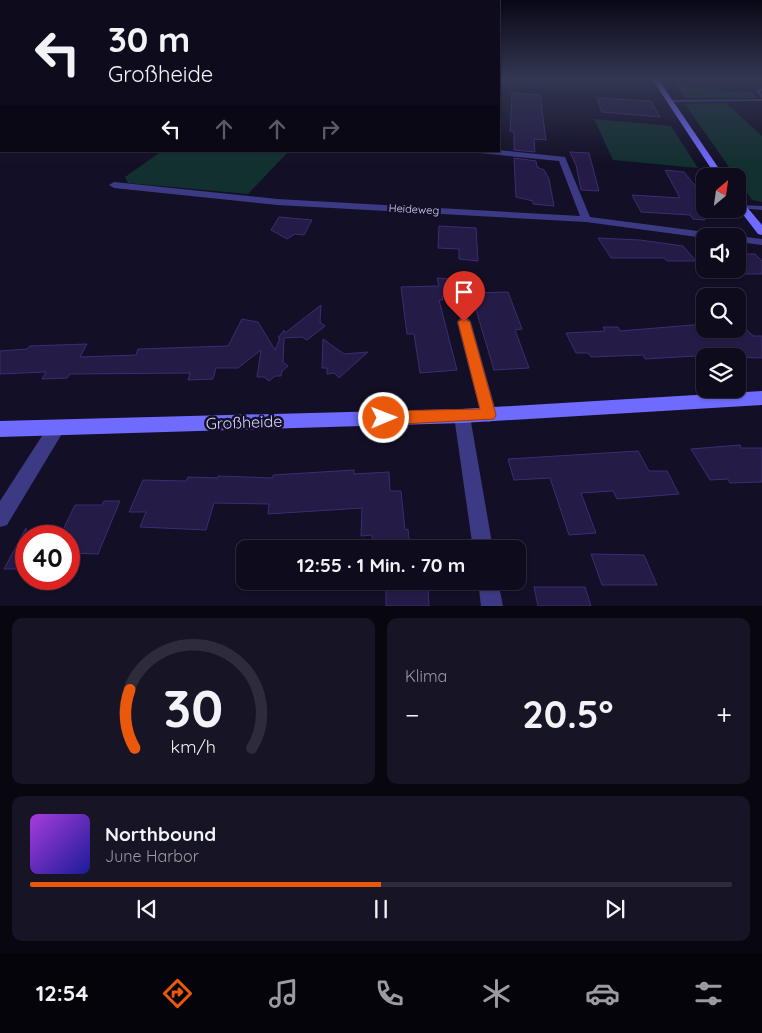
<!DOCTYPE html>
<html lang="de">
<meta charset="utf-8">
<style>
body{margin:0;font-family:Quicksand,sans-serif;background:#171425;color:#f1f3f6;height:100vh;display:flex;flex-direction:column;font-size:19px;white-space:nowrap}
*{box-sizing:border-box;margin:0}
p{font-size:16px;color:#9b9ba3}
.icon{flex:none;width:28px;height:28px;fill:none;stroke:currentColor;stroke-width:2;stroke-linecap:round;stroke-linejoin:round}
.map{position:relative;height:606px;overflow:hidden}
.side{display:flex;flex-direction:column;gap:12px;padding:12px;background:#08060f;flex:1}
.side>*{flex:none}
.top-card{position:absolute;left:0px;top:0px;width:500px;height:152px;box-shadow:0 1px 4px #0004,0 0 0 1px #2e2b3b;background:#0e0b1c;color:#f1f3f6;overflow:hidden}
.needle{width:32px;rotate:29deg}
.controls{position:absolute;left:696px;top:168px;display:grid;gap:10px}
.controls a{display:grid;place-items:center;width:50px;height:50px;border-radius:10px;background:#0e0b1c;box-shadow:0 1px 4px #0004,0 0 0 1px #2e2b3b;font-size:25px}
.speed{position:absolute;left:15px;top:525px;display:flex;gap:10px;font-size:25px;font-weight:700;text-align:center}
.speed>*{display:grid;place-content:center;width:65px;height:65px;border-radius:50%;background:#0e0b1c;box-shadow:0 1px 4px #0004,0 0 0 1px #2e2b3b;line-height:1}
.speed .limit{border:8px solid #d22;background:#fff;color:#111}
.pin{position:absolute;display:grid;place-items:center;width:42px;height:42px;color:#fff;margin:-51px -21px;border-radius:50% 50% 50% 0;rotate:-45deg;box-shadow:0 0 5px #0007}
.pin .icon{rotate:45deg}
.me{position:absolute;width:55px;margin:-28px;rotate:89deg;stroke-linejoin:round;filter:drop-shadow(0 0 4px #0008)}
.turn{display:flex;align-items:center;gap:18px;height:105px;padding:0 25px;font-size:22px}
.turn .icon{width:65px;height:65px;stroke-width:2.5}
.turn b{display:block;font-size:35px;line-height:42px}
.lanes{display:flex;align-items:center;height:48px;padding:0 25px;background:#0003;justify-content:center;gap:25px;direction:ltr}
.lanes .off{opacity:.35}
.big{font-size:38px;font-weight:800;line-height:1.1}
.side .tile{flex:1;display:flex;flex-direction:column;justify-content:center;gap:8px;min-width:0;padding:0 18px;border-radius:10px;background:#171425}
.side .dial{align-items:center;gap:0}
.dial svg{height:130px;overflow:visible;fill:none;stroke:#2e2b3b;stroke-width:7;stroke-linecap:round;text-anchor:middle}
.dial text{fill:#f1f3f6;stroke:none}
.song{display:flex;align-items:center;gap:15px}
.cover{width:60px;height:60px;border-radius:8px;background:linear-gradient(135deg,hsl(280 70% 55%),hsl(240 70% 35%))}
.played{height:5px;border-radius:2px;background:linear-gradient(90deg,#ea580c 50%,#2e2b3b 50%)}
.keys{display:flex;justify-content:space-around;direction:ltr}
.heat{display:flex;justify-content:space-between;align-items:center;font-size:28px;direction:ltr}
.side .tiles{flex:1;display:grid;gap:12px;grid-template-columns:1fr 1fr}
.tile:last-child{grid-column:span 2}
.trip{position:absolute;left:236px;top:540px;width:290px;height:50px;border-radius:10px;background:#0e0b1c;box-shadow:0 1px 4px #0004,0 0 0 1px #2e2b3b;font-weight:800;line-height:50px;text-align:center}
.tabs{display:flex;height:80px;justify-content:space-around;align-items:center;background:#06040b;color:#9b9ba3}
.tabs .icon{width:35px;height:35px}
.tabs .selected{color:#ea580c}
.tabs b{font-size:22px;color:#f1f3f6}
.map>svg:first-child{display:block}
</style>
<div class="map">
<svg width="762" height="606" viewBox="0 0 762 606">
<rect width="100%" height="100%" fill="#130f26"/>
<g fill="#12302f">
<polygon points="672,79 681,79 682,83 689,86 741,93 741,91 753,93 756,98 685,98"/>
<polygon points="726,103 762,136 762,202 752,200 685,104"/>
<polygon points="594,119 671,126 698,168 613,160"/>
<polygon points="162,151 289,151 248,194 128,183 125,177"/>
</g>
<g fill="#241b47" stroke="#3b2d73">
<polygon points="512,93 540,95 546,140 534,139 535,152 514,150 514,132 510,131"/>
<polygon points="597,98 651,101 660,117 602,112"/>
<polygon points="570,152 589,153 599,191 581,190 576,165"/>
<polygon points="514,158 536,161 537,167 544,170 549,179 554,206 533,204 533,201 516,197"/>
<polygon points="665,170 684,172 705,198 705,220 693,219 690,215 641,212 632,195 680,198"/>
<polygon points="279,217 312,220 304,235 295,234 287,239 271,230"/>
<polygon points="439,226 476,228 478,261 459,259 459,249 438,248"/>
<polygon points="598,238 640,240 683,246 696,261 667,261 664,258 611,258"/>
<polygon points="738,254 755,254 762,261 762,274 742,274 738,269"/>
<polygon points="437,278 466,280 470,295 442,296 443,300 439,300 457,370 420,373 414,334 407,334 401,287 439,286"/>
<polygon points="508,292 522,329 515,330 529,368 494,370 471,293"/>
<polygon points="321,305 320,322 325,326 307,340 302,337 284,338 283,362 288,366 282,371 281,376 275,376 269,381 264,377 257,377 261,350 238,368 216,368 213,379 188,380 190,373 70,374 67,378 42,379 46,372 0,374 0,351 27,349 30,346 87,344 80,357 136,355 138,349 228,346 242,319 258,322 275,350 280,338 278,338 284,330 285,333"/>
<polygon points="705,324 705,329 746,329 753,336 762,336 762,358 696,356 645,359 643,355 591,357 588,353 576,353 566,333 605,331 603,327 618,327 620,331"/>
<polygon points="323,339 344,354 368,352 339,378 334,373 327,374 327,368 322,368"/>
<polygon points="740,445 741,448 762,448 762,482 730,483 728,479 710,480 691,449"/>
<polygon points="638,451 649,471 667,471 679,494 617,499 613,491 581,493 596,533 569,535 550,478 514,480 508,459"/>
<polygon points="354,470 354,474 389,472 390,491 401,491 405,530 408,529 410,549 373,549 372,535 361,536 362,508 268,514 269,504 214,503 206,530 140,527 146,512 129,512 143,480 186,481 188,477 218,478 218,476 273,478 273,475"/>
<polygon points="104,501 120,501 98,554 69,553 69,536 60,536 75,505 102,505"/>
<polygon points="26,528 26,569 4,569"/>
<polygon points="591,554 644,555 657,585 602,585"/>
<polygon points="386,581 428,582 429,606 386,606"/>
<polygon points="534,587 585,587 591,606 538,606"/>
</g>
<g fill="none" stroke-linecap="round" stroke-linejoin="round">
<g fill="#3d3a85" fill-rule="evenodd">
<polygon points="762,88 762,91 761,91 762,98 756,91"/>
<polygon points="762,99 762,101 668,102 666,101 668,100"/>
<polygon points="741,205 762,206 762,210 739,208 739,206"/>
</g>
<g fill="#3d3a85" fill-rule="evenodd">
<polygon points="499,150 565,157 590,217 713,233 718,236 705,236 705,238 586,222 277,205 114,188 109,185 114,182 277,199 580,216 559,161 479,153 475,151"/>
<polygon points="736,236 738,236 762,239 762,245 738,242"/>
<polygon points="464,317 469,319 471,322 497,415 495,420 489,422 483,420 481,415 457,322 459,319"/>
<polygon points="462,409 468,411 470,416 493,549 473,549 454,416 456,411"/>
<polygon points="57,420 63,422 65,427 63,432 7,525 0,527 0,501 51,422"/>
<polygon points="478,581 498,581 503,606 481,606"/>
</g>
<g fill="#6f6bff" fill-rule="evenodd">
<polygon points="652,79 658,79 724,176 716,176"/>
<polygon points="738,199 741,200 762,225 762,235 758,234 738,208"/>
<polygon points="762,391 762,405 462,423 0,437 0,421 462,409"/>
</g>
</g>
<linearGradient id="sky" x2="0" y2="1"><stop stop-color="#0a0815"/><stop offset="0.48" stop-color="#333752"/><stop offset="1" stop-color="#333752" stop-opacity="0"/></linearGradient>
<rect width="762" height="164" fill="url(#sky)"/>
<polygon fill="#ea580c" stroke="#983908" points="464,318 470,322 496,415 494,419 384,425 379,423 377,418 379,413 384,411 480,409 458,322"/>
<g text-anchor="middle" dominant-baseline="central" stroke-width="5" stroke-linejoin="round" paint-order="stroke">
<g font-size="11" fill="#d9d4ff" stroke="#130f26">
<text transform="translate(414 209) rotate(3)">Heideweg</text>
</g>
<g font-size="16" fill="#d9d4ff" stroke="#130f26">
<text transform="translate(244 422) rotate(-2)">Großheide</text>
</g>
</g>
</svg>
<div class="controls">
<a><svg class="needle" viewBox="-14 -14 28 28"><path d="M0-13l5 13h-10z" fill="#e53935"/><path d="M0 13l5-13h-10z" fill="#9b9ba3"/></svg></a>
<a><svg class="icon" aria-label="sound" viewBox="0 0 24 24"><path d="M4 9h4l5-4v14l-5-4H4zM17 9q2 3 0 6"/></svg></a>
<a><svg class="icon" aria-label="search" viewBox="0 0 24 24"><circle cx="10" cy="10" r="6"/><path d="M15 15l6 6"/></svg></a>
<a><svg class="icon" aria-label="layers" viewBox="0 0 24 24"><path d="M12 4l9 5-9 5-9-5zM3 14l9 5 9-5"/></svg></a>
</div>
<div class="speed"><div class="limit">40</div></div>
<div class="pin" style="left:464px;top:322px;background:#d93025"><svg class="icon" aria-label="arrive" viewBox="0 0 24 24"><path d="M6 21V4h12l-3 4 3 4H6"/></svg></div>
<svg class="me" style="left:384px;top:418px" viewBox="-20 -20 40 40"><circle r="17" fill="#ea580c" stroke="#fff" stroke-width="3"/><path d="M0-11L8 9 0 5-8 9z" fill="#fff"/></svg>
<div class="trip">12:55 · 1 Min. · 70 m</div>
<div class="top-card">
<div class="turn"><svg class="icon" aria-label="left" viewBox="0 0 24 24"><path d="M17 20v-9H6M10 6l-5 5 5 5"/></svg><div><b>30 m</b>Großheide</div></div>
<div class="lanes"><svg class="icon" aria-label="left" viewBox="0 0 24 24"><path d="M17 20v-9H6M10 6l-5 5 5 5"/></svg><svg class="icon off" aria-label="ahead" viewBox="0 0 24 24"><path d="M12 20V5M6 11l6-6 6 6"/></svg><svg class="icon off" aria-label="ahead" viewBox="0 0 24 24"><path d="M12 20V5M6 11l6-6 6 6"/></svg><svg class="icon off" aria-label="right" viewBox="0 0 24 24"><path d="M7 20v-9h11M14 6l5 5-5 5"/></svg></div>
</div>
</div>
<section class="side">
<div class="tiles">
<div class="tile dial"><svg viewBox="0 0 100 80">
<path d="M14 69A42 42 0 1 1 86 69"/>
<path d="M14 69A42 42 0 0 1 11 33" stroke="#ea580c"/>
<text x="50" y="56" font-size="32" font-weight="700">30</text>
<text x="50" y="72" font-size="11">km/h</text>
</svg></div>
<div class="tile"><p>Klima</p>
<div class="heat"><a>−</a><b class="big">20.5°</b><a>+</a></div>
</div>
<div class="tile">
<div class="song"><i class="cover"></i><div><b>Northbound</b><p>June Harbor</p></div></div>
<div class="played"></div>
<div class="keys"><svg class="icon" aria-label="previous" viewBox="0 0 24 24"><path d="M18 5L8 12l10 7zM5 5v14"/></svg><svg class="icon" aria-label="pause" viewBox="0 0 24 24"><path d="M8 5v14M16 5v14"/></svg><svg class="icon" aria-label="next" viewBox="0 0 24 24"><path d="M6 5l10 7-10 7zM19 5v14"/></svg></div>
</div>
</div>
</section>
<nav class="tabs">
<b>12:54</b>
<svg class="icon selected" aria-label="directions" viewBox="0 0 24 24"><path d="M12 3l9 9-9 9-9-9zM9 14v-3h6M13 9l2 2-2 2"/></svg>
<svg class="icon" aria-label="music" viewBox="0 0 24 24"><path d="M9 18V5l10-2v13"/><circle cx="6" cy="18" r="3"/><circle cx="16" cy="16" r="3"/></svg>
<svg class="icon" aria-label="phone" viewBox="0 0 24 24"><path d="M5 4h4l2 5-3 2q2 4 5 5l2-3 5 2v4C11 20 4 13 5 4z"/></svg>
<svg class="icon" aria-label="climate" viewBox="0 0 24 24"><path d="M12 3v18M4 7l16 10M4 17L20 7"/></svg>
<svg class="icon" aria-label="car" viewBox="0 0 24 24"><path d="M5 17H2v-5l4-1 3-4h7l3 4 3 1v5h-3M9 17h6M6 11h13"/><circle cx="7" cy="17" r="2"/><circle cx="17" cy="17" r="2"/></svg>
<svg class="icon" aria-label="filters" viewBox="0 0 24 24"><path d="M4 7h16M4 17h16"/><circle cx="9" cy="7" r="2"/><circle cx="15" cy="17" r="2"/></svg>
</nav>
